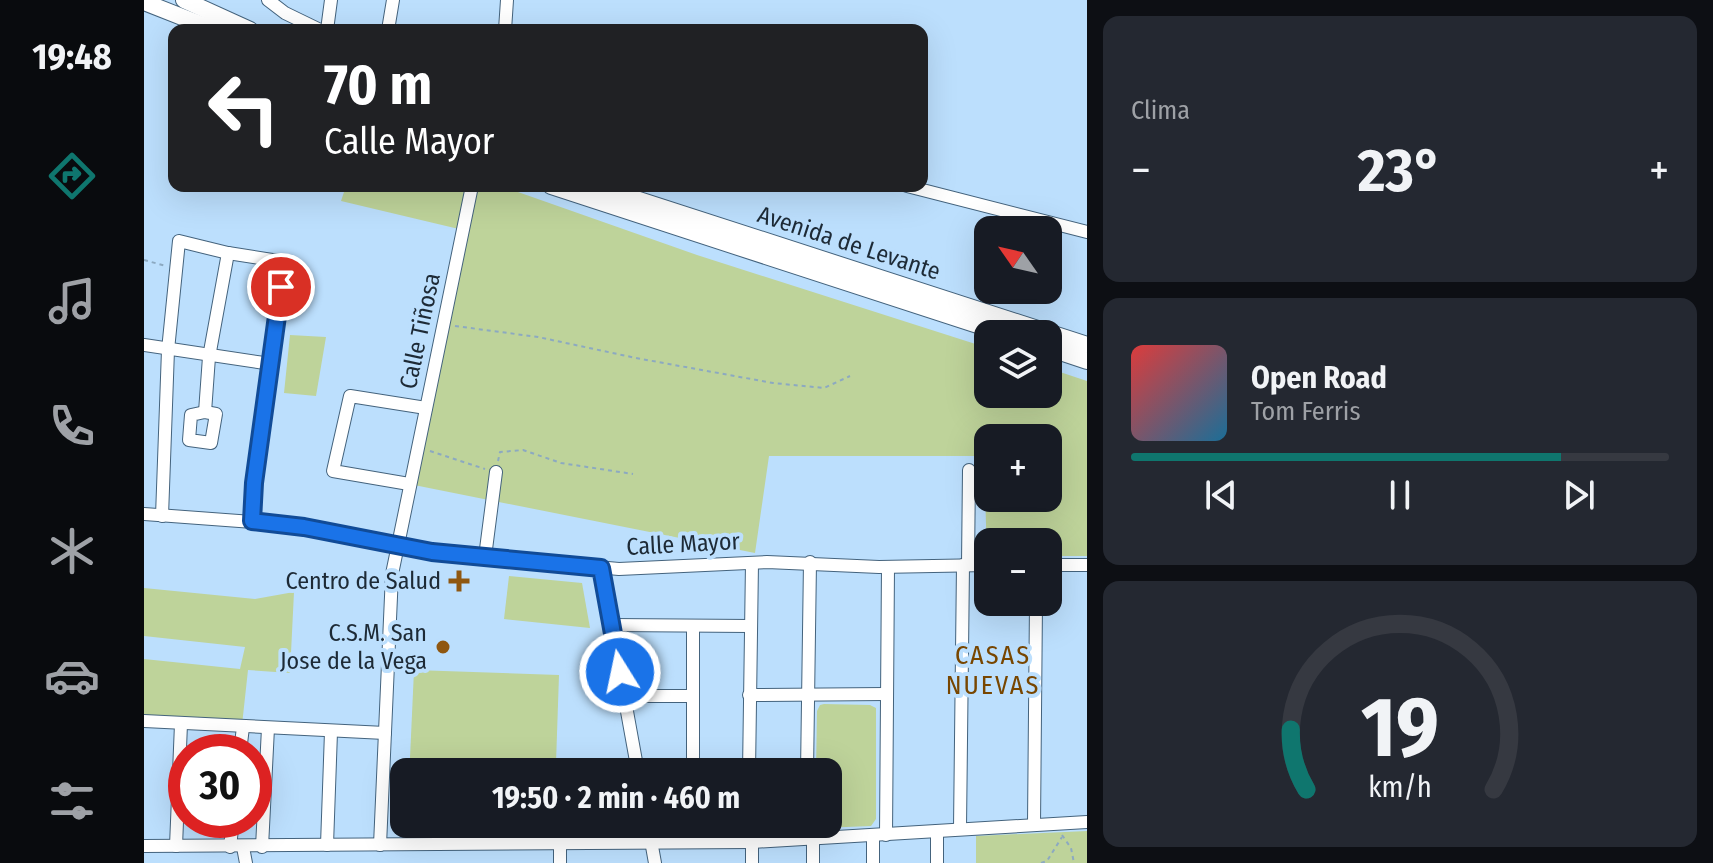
<!DOCTYPE html>
<html lang="es">
<meta charset="utf-8">
<style>
body{margin:0;font-family:"Fira Sans Condensed",sans-serif;background:#242831;color:#f1f3f6;height:100vh;display:flex;flex-direction:column;font-size:30px;white-space:nowrap}
*{box-sizing:border-box;margin:0}
p{font-size:26px;color:#9ea1a6}
.icon{flex:none;width:44px;height:44px;fill:none;stroke:currentColor;stroke-width:2;stroke-linecap:round;stroke-linejoin:round}
.map{position:relative;flex:1;overflow:hidden}
.sheet{display:flex;flex-direction:column;gap:16px;padding:16px;background:#0d0f14;width:626px}
.sheet>*{flex:none}
.top-card{position:absolute;left:24px;top:24px;width:760px;height:168px;border-radius:16px;box-shadow:0 8px 32px #0002;background:#202124;color:#fff;overflow:hidden}
.needle{width:52px;rotate:304deg}
.fabs{position:absolute;left:830px;top:216px;display:grid;gap:16px}
.fabs a{display:grid;place-items:center;width:88px;height:88px;border-radius:16px;background:#171b24;box-shadow:0 8px 32px #0002;font-size:40px}
.speed{position:absolute;left:24px;top:734px;display:flex;gap:16px;font-size:40px;font-weight:700;text-align:center}
.speed>*{display:grid;place-content:center;width:104px;height:104px;border-radius:50%;background:#171b24;box-shadow:0 8px 32px #0002;line-height:1}
.speed .limit{border:12px solid #d22;background:#fff;color:#111}
.pin{position:absolute;display:grid;place-items:center;width:68px;height:68px;color:#fff;margin:-34px;border:4px solid #fff;border-radius:50%;box-shadow:0 2px 8px #0007}
.me{position:absolute;width:88px;margin:-44px;rotate:350deg;stroke-linejoin:round;filter:drop-shadow(0 0 6px #0008)}
.turn{display:flex;align-items:center;gap:28px;height:168px;padding:0 24px;font-size:36px}
.turn .icon{width:104px;height:104px;stroke-width:2.5}
.turn b{display:block;font-size:56px;line-height:68px}
.big{font-size:60px;font-weight:700;line-height:1.1}
.sheet .tile{flex:1;display:flex;flex-direction:column;justify-content:center;gap:12px;min-width:0;padding:0 28px;border-radius:16px;background:#242831}
.sheet .dial{align-items:center;gap:0}
.dial svg{height:208px;overflow:visible;fill:none;stroke:#363941;stroke-width:7;stroke-linecap:round;text-anchor:middle}
.dial text{fill:#f1f3f6;stroke:none}
.song{display:flex;align-items:center;gap:24px}
.cover{width:96px;height:96px;border-radius:12px;background:linear-gradient(135deg,hsl(0 70% 55%),hsl(200 70% 35%))}
.played{height:8px;border-radius:4px;background:linear-gradient(90deg,#0f766e 80%,#363941 80%)}
.keys{display:flex;justify-content:space-around;direction:ltr}
.heat{display:flex;justify-content:space-between;align-items:center;font-size:44px;direction:ltr}
.trip{position:absolute;left:246px;top:758px;width:452px;height:80px;border-radius:16px;background:#171b24;box-shadow:0 8px 32px #0002;font-weight:700;line-height:80px;text-align:center}
main{display:flex;flex:1;min-height:0}
.dock{display:flex;flex-direction:column;width:144px;justify-content:space-around;align-items:center;background:#090b0e;color:#9ea1a6}
.dock .icon{width:56px;height:56px}
.dock .on{color:#0f766e}
.dock b{font-size:36px;color:#f1f3f6}
.map>svg:first-child{display:block}
</style>
<main>
<nav class="dock">
<b>19:48</b>
<svg class="icon on" aria-label="directions" viewBox="0 0 24 24"><path d="M12 3l9 9-9 9-9-9zM9 14v-3h6M13 9l2 2-2 2"/></svg>
<svg class="icon" aria-label="music" viewBox="0 0 24 24"><path d="M9 18V5l10-2v13"/><circle cx="6" cy="18" r="3"/><circle cx="16" cy="16" r="3"/></svg>
<svg class="icon" aria-label="phone" viewBox="0 0 24 24"><path d="M5 4h4l2 5-3 2q2 4 5 5l2-3 5 2v4C11 20 4 13 5 4z"/></svg>
<svg class="icon" aria-label="climate" viewBox="0 0 24 24"><path d="M12 3v18M4 7l16 10M4 17L20 7"/></svg>
<svg class="icon" aria-label="car" viewBox="0 0 24 24"><path d="M5 17H2v-5l4-1 3-4h7l3 4 3 1v5h-3M9 17h6M6 11h13"/><circle cx="7" cy="17" r="2"/><circle cx="17" cy="17" r="2"/></svg>
<svg class="icon" aria-label="filters" viewBox="0 0 24 24"><path d="M4 7h16M4 17h16"/><circle cx="9" cy="7" r="2"/><circle cx="15" cy="17" r="2"/></svg>
</nav>
<div class="map">
<svg width="943" height="863" viewBox="0 0 943 863">
<rect width="100%" height="100%" fill="#bcdffd"/>
<g fill="#bed39a" fill-rule="evenodd">
<path d="M 202,186 L 357,186 L 553,255 L 844,348 L 844,394 L 904,394 L 904,368 L 943,381 L 943,556 L 904,556 L 904,542 L 844,542 L 843,558 L 840,456 L 625,456 L 611,553 L 265,484 L 319,230 L 197,201 ZM 844,438 L 904,438 L 904,498 L 844,498 Z"/>
<polygon points="146,335 182,337 172,396 140,393"/>
<polygon points="365,576 438,583 446,628 360,619"/>
<polygon points="0,588 111,599 150,592 146,673 104,670 98,725 0,720 0,659 96,669 101,647 0,636"/>
<polygon points="270,670 415,675 412,763 266,758"/>
<polygon points="680,704 726,705 732,708 732,819 727,826 677,828 672,825 684,824 684,772 672,772 673,711 676,705"/>
<polygon points="943,831 943,863 832,863 832,836"/>
</g>
<g fill="none" stroke-linecap="round" stroke-linejoin="round">
<g stroke="#44637d" stroke-width="14">
<g id="minor">
<polyline points="124,0 141,13 176,30"/>
<polyline points="183,30 187,0"/>
<polyline points="244,30 249,0"/>
<polyline points="361,30 363,0"/>
<polyline points="763,186 943,232"/>
<polyline points="0,345 127,364"/>
<polyline points="61,412 65,357 84,253"/>
<polygon points="61,412 72,414 67,443 45,440 47,415"/>
<polyline points="265,484 189,471 206,396 282,408"/>
<polyline points="0,514 150,525 288,552 475,569 623,562 735,567 844,565"/>
<polyline points="18,516 24,350 35,241 84,253 141,262 110,483 108,521"/>
<polyline points="341,557 352,472"/>
<polyline points="824,565 825,470"/>
<polyline points="904,565 943,565"/>
<polyline points="457,568 494,772"/>
<polyline points="467,625 606,626"/>
<polyline points="605,695 742,694"/>
<polyline points="480,696 549,696"/>
<polyline points="0,721 241,733"/>
<polyline points="96,752 99,727"/>
<polyline points="549,772 549,627"/>
<polyline points="605,772 608,563"/>
<polyline points="663,772 666,562"/>
<polyline points="504,824 511,863"/>
<polyline points="890,824 892,602"/>
<polyline points="816,828 819,565"/>
<polyline points="742,835 744,567"/>
<polyline points="669,839 669,863"/>
<polyline points="604,842 604,824"/>
<polyline points="608,842 608,863"/>
<polyline points="183,845 187,732"/>
<polyline points="236,845 248,574 328,186"/>
<polyline points="0,846 608,842 943,822"/>
<polyline points="32,846 37,724"/>
<polyline points="86,847 89,820"/>
<polyline points="99,847 102,863"/>
<polyline points="118,847 124,728"/>
<polyline points="416,863 416,844"/>
<polyline points="729,863 729,836"/>
<polyline points="793,863 793,831"/>
</g>
</g>
<g stroke="#44637d" stroke-width="18">
<g id="major">
<polyline points="40,0 106,30"/>
<polyline points="0,2 71,30"/>
<polyline points="407,186 861,334"/>
<polyline points="452,186 943,345"/>
<polyline points="904,348 943,361"/>
</g>
</g>
<g stroke="#8ca9c1" stroke-width="2" stroke-dasharray="4 4" stroke-linecap="butt">
<polyline points="381,186 395,191"/>
<polyline points="0,260 22,266"/>
<polyline points="311,326 394,337 492,358 629,383 680,388 706,376"/>
<polyline points="286,451 341,469"/>
<polyline points="354,461 356,452 379,450 417,463 489,474"/>
<polyline points="918,835 927,848 930,863"/>
<polyline points="897,863 903,861 918,837"/>
</g>
<use href="#minor" stroke="#fff" stroke-width="12"/>
<use href="#major" stroke="#fff" stroke-width="16"/>
</g>
<g fill="none" stroke-linecap="round" stroke-linejoin="round">
<g stroke="#114b97" stroke-width="20">
<polyline id="route" points="137,287 110,483 108,521 160,527 288,552 457,568 476,672"/>
</g>
<use href="#route" stroke="#1a73e8" stroke-width="14"/>
</g>
<g fill="#8f5710" stroke="#bcdffd" stroke-width="3">
<path d="M311 569h8v8h8v8h-8v8h-8v-8h-8v-8h8z"/>
<circle cx="299" cy="647" r="8"/>
</g>
<g text-anchor="middle" dominant-baseline="central" stroke-width="8" stroke-linejoin="round" paint-order="stroke">
<g font-size="24" fill="#1d2a36" stroke="#bcdffd">
<text transform="translate(705 243) rotate(18)">Avenida de Levante</text>
<text transform="translate(276 331) rotate(-78)">Calle Tiñosa</text>
<text transform="translate(539 544) rotate(-3)">Calle Mayor</text>
</g>
<g font-size="24" fill="#1d2a36" stroke="#bcdffd" text-anchor="end">
<text x="297" y="581">Centro de Salud</text>
<text x="283" y="633">C.S.M. San<tspan x="283" dy="28">Jose de la Vega</tspan></text>
</g>
<g font-size="26" letter-spacing="2" fill="#784600" stroke="#bcdffd">
<text x="849" y="655">CASAS<tspan x="849" dy="30">NUEVAS</tspan></text>
</g>
</g>
</svg>
<div class="fabs">
<a><svg class="needle" viewBox="-14 -14 28 28"><path d="M0-13l5 13h-10z" fill="#e53935"/><path d="M0 13l5-13h-10z" fill="#9ea1a6"/></svg></a>
<a><svg class="icon" aria-label="layers" viewBox="0 0 24 24"><path d="M12 4l9 5-9 5-9-5zM3 14l9 5 9-5"/></svg></a>
<a>+</a>
<a>−</a>
</div>
<div class="speed"><div class="limit">30</div></div>
<div class="pin" style="left:137px;top:287px;background:#d93025"><svg class="icon" aria-label="arrive" viewBox="0 0 24 24"><path d="M6 21V4h12l-3 4 3 4H6"/></svg></div>
<svg class="me" style="left:476px;top:672px" viewBox="-20 -20 40 40"><circle r="17" fill="#1a73e8" stroke="#fff" stroke-width="3"/><path d="M0-11L8 9 0 5-8 9z" fill="#fff"/></svg>
<div class="trip">19:50 · 2 min · 460 m</div>
<div class="top-card">
<div class="turn"><svg class="icon" aria-label="left" viewBox="0 0 24 24"><path d="M17 20v-9H6M10 6l-5 5 5 5"/></svg><div><b>70 m</b>Calle Mayor</div></div>
</div>
</div>
<section class="sheet">
<div class="tile"><p>Clima</p>
<div class="heat"><a>−</a><b class="big">23°</b><a>+</a></div>
</div>
<div class="tile">
<div class="song"><i class="cover"></i><div><b>Open Road</b><p>Tom Ferris</p></div></div>
<div class="played"></div>
<div class="keys"><svg class="icon" aria-label="previous" viewBox="0 0 24 24"><path d="M18 5L8 12l10 7zM5 5v14"/></svg><svg class="icon" aria-label="pause" viewBox="0 0 24 24"><path d="M8 5v14M16 5v14"/></svg><svg class="icon" aria-label="next" viewBox="0 0 24 24"><path d="M6 5l10 7-10 7zM19 5v14"/></svg></div>
</div>
<div class="tile dial"><svg viewBox="0 0 100 80">
<path d="M14 69A42 42 0 1 1 86 69"/>
<path d="M14 69A42 42 0 0 1 8 46" stroke="#0f766e"/>
<text x="50" y="56" font-size="32" font-weight="700">19</text>
<text x="50" y="72" font-size="11">km/h</text>
</svg></div>
</section>
</main>
